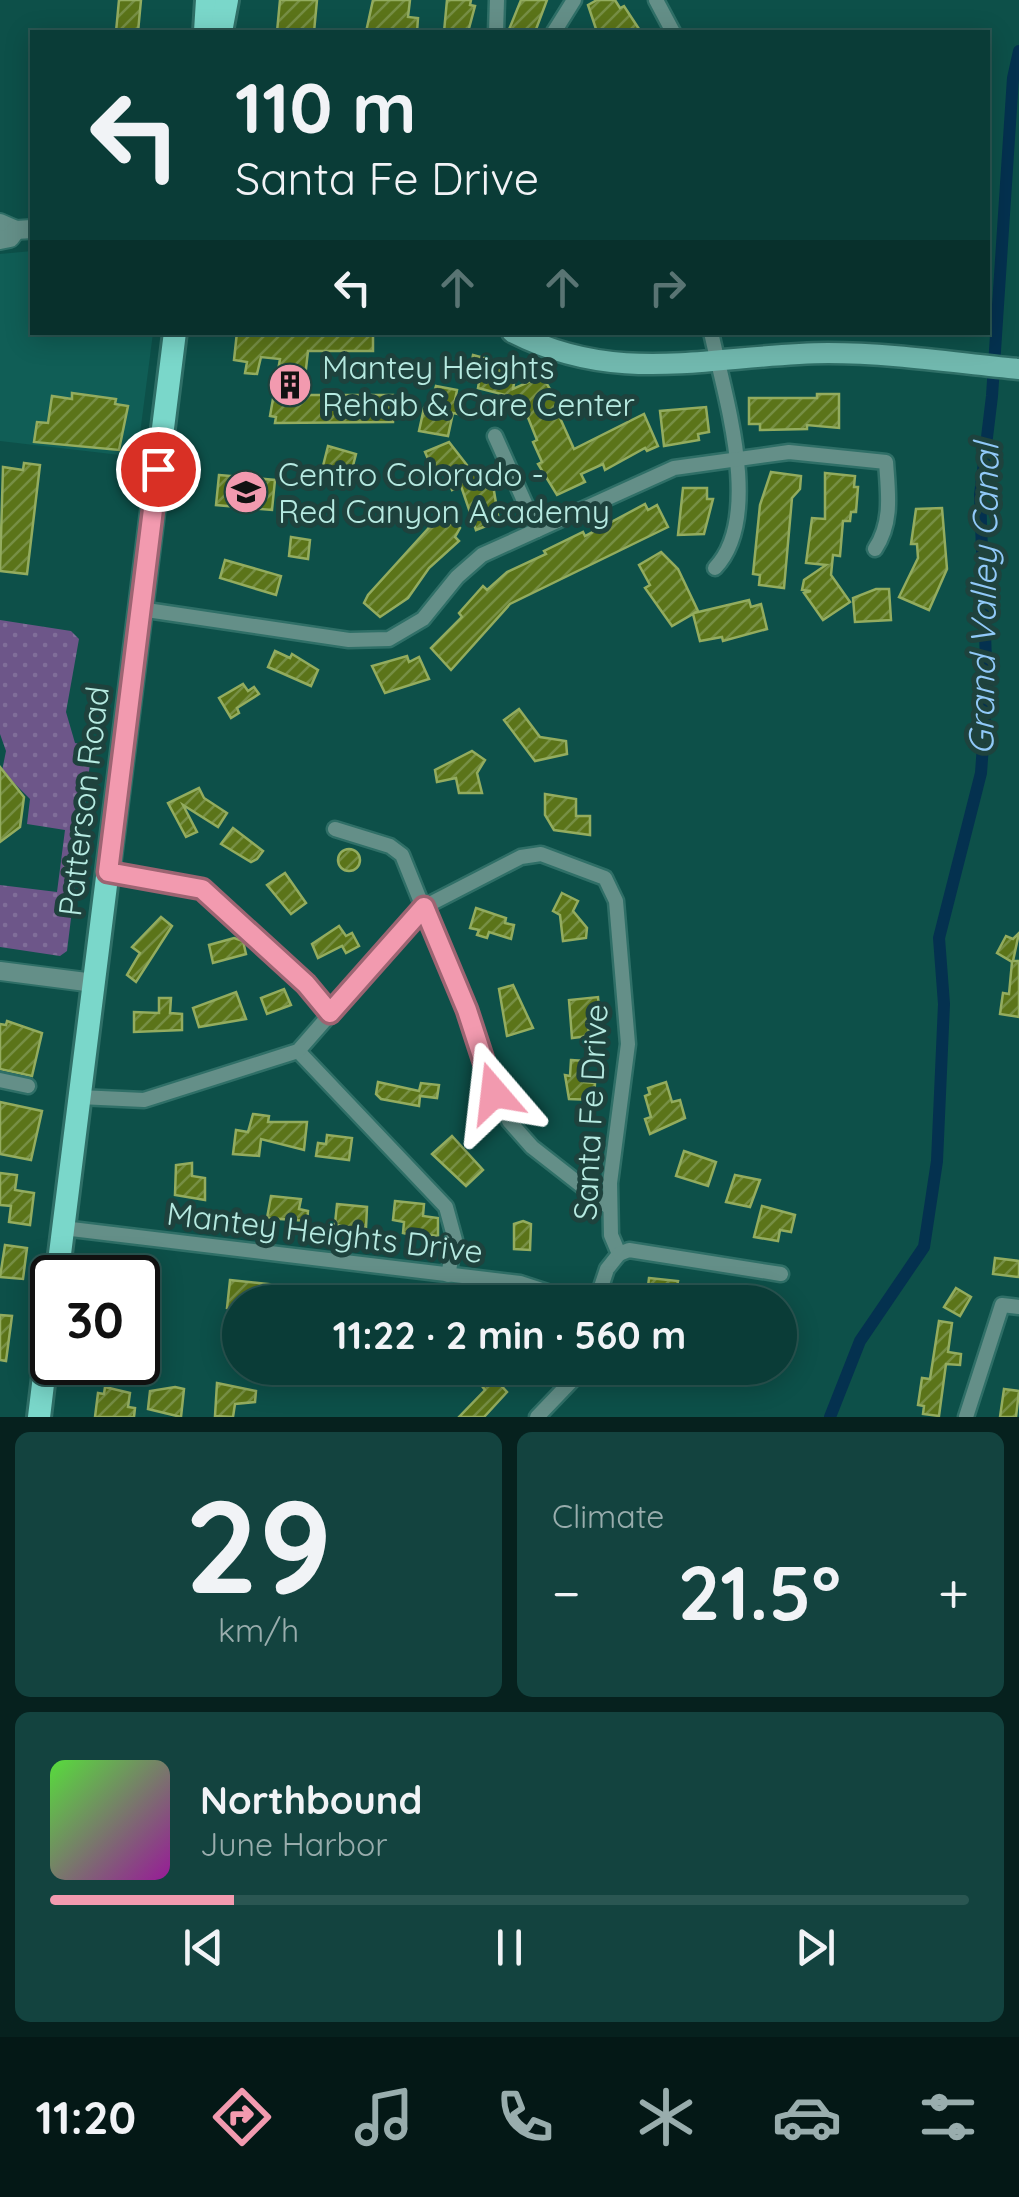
<!DOCTYPE html>
<meta charset="utf-8">
<style>
body{margin:0;font-family:Quicksand,sans-serif;background:#13433f;color:#f1f3f6;height:100vh;display:flex;flex-direction:column;font-size:38px;white-space:nowrap}
*{box-sizing:border-box;margin:0}
p{font-size:32px;color:#99adad}
.icon{flex:none;width:55px;height:55px;fill:none;stroke:currentColor;stroke-width:2;stroke-linecap:round;stroke-linejoin:round}
.map{position:relative;height:1417px;overflow:hidden}
.sheet{display:flex;flex-direction:column;gap:15px;padding:15px;background:#06211e;flex:1}
.sheet>*{flex:none}
.top-card{position:absolute;left:30px;top:30px;width:960px;height:305px;border-radius:0px;box-shadow:0 5px 25px #0003,0 0 0 2px #2a5652;background:#0a3c37;color:#f1f3f6;overflow:hidden}
.speed{position:absolute;left:30px;top:1255px;display:flex;gap:20px;font-size:50px;font-weight:700;text-align:center}
.speed>*{display:grid;place-content:center;width:130px;height:130px;border-radius:50%;background:#0a3c37;box-shadow:0 5px 25px #0003,0 0 0 2px #2a5652;line-height:1}
.speed .limit{border:5px solid #111;border-radius:15px;background:#fff;color:#111}
.pin{position:absolute;display:grid;place-items:center;width:85px;height:85px;color:#fff;margin:-42px;border:5px solid #fff;border-radius:50%;box-shadow:0 2px 10px #0007}
.me{position:absolute;width:110px;margin:-55px;rotate:343deg;stroke-linejoin:round;filter:drop-shadow(0 0 8px #0008)}
.turn{display:flex;align-items:center;gap:35px;height:210px;padding:0 40px;font-size:45px}
.turn .icon{width:130px;height:130px;stroke-width:2.5}
.turn b{display:block;font-size:70px;line-height:85px}
.lanes{display:flex;align-items:center;height:95px;padding:0 40px;background:#0003;justify-content:center;gap:50px;direction:ltr}
.lanes .off{opacity:.35}
.big{font-size:75px;font-weight:700;line-height:1.1}
.sheet .tile{flex:1;display:flex;flex-direction:column;justify-content:center;gap:15px;min-width:0;padding:0 35px;border-radius:15px;background:#13433f}
.sheet .dial{align-items:center;gap:0}
.dial b{font-size:130px;line-height:1}
.song{display:flex;align-items:center;gap:30px}
.cover{width:120px;height:120px;border-radius:15px;background:linear-gradient(135deg,hsl(110 70% 55%),hsl(300 70% 35%))}
.played{height:10px;border-radius:5px;background:linear-gradient(90deg,#f29aaf 20%,#2a5652 20%)}
.keys{display:flex;justify-content:space-around;direction:ltr}
.heat{display:flex;justify-content:space-between;align-items:center;font-size:55px;direction:ltr}
.sheet .tiles{flex:1;display:grid;gap:15px;grid-template-columns:1fr 1fr}
.tile:last-child{grid-column:span 2}
.trip{position:absolute;left:222px;top:1285px;width:575px;height:100px;border-radius:50px;background:#0a3c37;box-shadow:0 5px 25px #0003,0 0 0 2px #2a5652;font-weight:700;line-height:100px;text-align:center}
.tab-bar{display:flex;height:160px;justify-content:space-around;align-items:center;background:#041816;color:#99adad}
.tab-bar .icon{width:70px;height:70px}
.tab-bar .active{color:#f29aaf}
.tab-bar b{font-size:45px;color:#f1f3f6}
.map>svg:first-child{display:block}
</style>
<div class="map">
<svg width="1019" height="1417" viewBox="0 0 1019 1417">
<defs>
<pattern id="grass-dots" width="8" height="8" patternUnits="userSpaceOnUse" patternTransform="scale(2.5)"><rect width="8" height="8" fill="#6d5689"/><path d="M2 2h.1M6 6h.1" fill="none" stroke="#806e99" stroke-width="1.8" stroke-linecap="round"/></pattern>
<pattern id="building-hatch" width="6" height="6" patternUnits="userSpaceOnUse" patternTransform="scale(2.5)"><rect width="6" height="6" fill="#5b7419"/><path d="M-1 1l2-2M0 6l6-6M5 7l2-2" fill="none" stroke="#778f45"/></pattern>
</defs>
<rect width="100%" height="100%" fill="#0d5049"/>
<polygon fill="#105e56" points="32,251 32,332 153,333 137,457 0,441 0,254"/>
<polygon fill="url(#grass-dots)" points="0,620 71,631 79,639 66,712 75,743 86,745 85,753 91,755 67,951 60,956 0,947 0,885 57,892 65,830 27,824 30,799 2,771 6,751 0,734"/>
<g fill="none" stroke-linecap="round" stroke-linejoin="round">
<polyline stroke="#04314f" stroke-width="12" points="830,1417 860,1341 924,1247 937,1161 944,1004 939,938 981,773 987,689 980,495 992,396 1013,78 1019,51"/>
</g>
<g fill="url(#building-hatch)" stroke="#93ac5f" stroke-width="2.5">
<polygon points="119,0 141,0 138,32 116,32"/>
<polygon points="280,0 317,0 314,32 277,32"/>
<polygon points="373,0 410,0 408,17 418,18 417,32 366,32"/>
<polygon points="447,0 471,0 470,5 475,6 468,32 444,32"/>
<polygon points="521,0 547,0 535,32 508,32"/>
<polygon points="597,0 615,0 620,8 624,6 639,29 597,32 588,5"/>
<polygon points="237,332 373,332 373,351 308,351 303,395 393,395 393,422 275,423 276,417 270,416 280,359 261,357 257,374 245,373 247,362 234,360"/>
<polygon points="473,355 517,367 513,389 542,376 566,415 560,418 574,449 644,414 658,446 647,451 645,448 605,470 603,464 581,474 585,482 557,495 538,464 542,462 533,442 537,440 525,410 517,398 478,388 479,382 468,380"/>
<polygon points="436,386 457,390 455,400 461,401 458,414 453,413 448,436 419,431 424,408 429,409"/>
<polygon points="72,393 116,399 115,404 128,406 119,450 34,442 37,422 48,423 52,396 72,399"/>
<polygon points="817,394 839,394 839,428 807,425 807,429 760,430 760,424 749,424 749,398 817,398"/>
<polygon points="706,407 709,432 698,434 699,440 664,446 660,411"/>
<polygon points="449,442 470,469 476,467 488,487 493,485 499,521 476,530 461,486 452,490 444,469 434,473 425,452"/>
<polygon points="328,446 356,454 350,477 322,470"/>
<polygon points="24,463 40,465 27,574 0,571 3,467 23,470"/>
<polygon points="771,472 801,476 800,489 792,498 784,588 759,585 760,575 753,574 760,505"/>
<polygon points="825,473 855,476 854,487 858,487 856,512 851,512 850,521 843,521 840,556 833,555 831,575 850,602 823,620 804,593 811,591 802,590 804,580 826,565 806,563 812,518 825,519"/>
<polygon points="219,475 275,480 272,510 216,505"/>
<polygon points="683,488 707,488 707,499 713,499 704,534 678,535"/>
<polygon points="645,504 648,510 657,505 668,527 510,604 451,670 431,648 462,617 459,613 483,586 487,590 507,572 546,554 544,551 583,532 585,536"/>
<polygon points="942,508 947,569 929,610 899,597 918,558 917,544 911,544 916,509"/>
<polygon points="444,511 460,528 455,537 459,541 429,568 408,598 380,617 364,603 368,595"/>
<polygon points="291,537 310,540 308,559 289,556"/>
<polygon points="661,552 678,569 698,611 694,613 749,600 751,607 761,604 767,629 723,641 722,637 700,641 693,614 672,626 645,588 650,585 639,565"/>
<polygon points="225,560 281,576 276,595 220,578"/>
<polygon points="876,589 889,589 891,620 855,622 853,598"/>
<polygon points="275,651 290,658 292,654 318,670 311,686 268,667"/>
<polygon points="407,656 409,662 419,657 429,679 385,693 372,666"/>
<polygon points="243,684 248,691 254,687 259,694 237,708 239,713 231,718 219,698"/>
<polygon points="519,709 540,737 566,741 567,754 535,761 504,720"/>
<polygon points="472,751 485,760 477,773 482,793 459,793 456,778 437,782 435,770"/>
<polygon points="0,767 24,797 20,827 0,842"/>
<polygon points="199,788 204,798 227,813 218,827 183,805 197,832 186,837 168,803"/>
<polygon points="545,794 576,799 576,816 590,816 590,835 554,830 545,815"/>
<polygon points="233,828 263,851 257,859 251,862 221,844"/>
<circle cx="349" cy="860" r="11"/>
<polygon points="285,873 306,903 291,914 267,885"/>
<polygon points="562,893 578,901 573,911 587,928 586,938 563,941 560,915 553,911"/>
<polygon points="476,908 506,918 505,923 514,925 511,939 489,932 487,938 477,935 479,930 470,928"/>
<polygon points="161,917 172,926 136,982 127,975 140,953 132,947"/>
<polygon points="339,926 346,936 352,933 359,946 346,953 342,946 318,958 312,944"/>
<polygon points="1019,933 1013,961 1019,961 1019,1017 1000,1014 1003,993 1009,994 1012,962 997,953 1006,936 1013,939"/>
<polygon points="234,938 243,941 246,954 213,963 209,945"/>
<polygon points="513,985 533,1028 507,1036 499,989"/>
<polygon points="284,989 291,1005 267,1014 261,998"/>
<polygon points="236,992 246,1019 199,1027 193,1008"/>
<polygon points="598,997 600,1021 588,1023 589,1036 572,1038 569,1000"/>
<polygon points="159,998 171,998 170,1013 182,1014 182,1030 134,1032 134,1012 159,1013"/>
<polygon points="7,1021 42,1033 32,1076 0,1069 0,1024 6,1025"/>
<polygon points="571,1060 585,1061 584,1082 595,1083 594,1100 569,1099 565,1075 570,1076"/>
<polygon points="378,1082 419,1091 421,1083 439,1085 437,1098 420,1096 419,1106 381,1099 376,1094"/>
<polygon points="666,1082 672,1102 680,1100 685,1118 650,1134 645,1119 651,1117 645,1096 650,1094 648,1088"/>
<polygon points="0,1102 42,1111 31,1160 0,1154"/>
<polygon points="253,1114 269,1116 268,1122 307,1122 304,1150 261,1139 259,1156 233,1154 236,1130 248,1132"/>
<polygon points="327,1135 352,1138 349,1160 316,1156 318,1143 326,1144"/>
<polygon points="452,1136 483,1170 466,1186 432,1154"/>
<polygon points="684,1151 716,1162 708,1186 676,1176"/>
<polygon points="192,1163 192,1176 205,1178 205,1200 175,1195 176,1165"/>
<polygon points="0,1173 17,1175 15,1190 34,1193 30,1225 9,1222 11,1206 0,1205"/>
<polygon points="735,1175 760,1180 750,1207 726,1202"/>
<polygon points="271,1196 301,1199 299,1209 308,1211 307,1221 267,1218"/>
<polygon points="395,1201 424,1204 423,1216 438,1218 438,1236 430,1235 429,1239 403,1233 404,1222 393,1220"/>
<polygon points="337,1204 367,1207 366,1228 356,1226 356,1231 335,1224"/>
<polygon points="762,1206 795,1215 791,1232 780,1230 778,1241 754,1237"/>
<polygon points="523,1221 531,1224 530,1250 514,1249 514,1224"/>
<polygon points="5,1245 27,1248 23,1279 0,1277"/>
<polygon points="995,1258 1019,1261 1019,1277 993,1274"/>
<polygon points="649,1278 678,1281 674,1302 646,1302"/>
<polygon points="230,1280 278,1285 276,1300 240,1302 240,1310 227,1308"/>
<polygon points="956,1288 971,1297 960,1316 944,1307"/>
<polygon points="139,1289 160,1291 158,1308 138,1305"/>
<polygon points="0,1315 12,1316 6,1361 0,1360"/>
<polygon points="939,1321 952,1323 948,1352 961,1354 960,1365 946,1364 939,1416 923,1414 924,1406 918,1405 922,1378 930,1379"/>
<polygon points="468,1368 485,1368 507,1392 484,1417 459,1417 485,1390"/>
<polygon points="217,1383 256,1391 255,1402 235,1404 233,1417 215,1416"/>
<polygon points="105,1387 130,1393 128,1407 135,1408 134,1417 95,1417 98,1393 104,1394"/>
<polygon points="175,1387 184,1389 181,1417 148,1409 150,1391"/>
<polygon points="1004,1389 1019,1391 1016,1417 1000,1417"/>
</g>
<g fill="none" stroke-linecap="round" stroke-linejoin="round">
<g stroke="#2f6f67" stroke-width="19">
<g id="minor">
<polyline points="656,0 673,32"/>
<polyline points="496,32 497,0"/>
<polyline points="554,32 574,0"/>
<path d="M 711,332 C 724,394 764,517 715,568"/>
<polyline points="495,436 537,530"/>
<path d="M 140,609 L 349,640 L 389,639 L 423,619 L 457,577 L 482,555 L 674,468 L 789,452 L 886,462 C 888,492 893,522 875,549"/>
<polyline points="335,829 390,846 402,855 509,1121 532,1147 610,1208"/>
<polyline points="108,872 202,889 306,985 330,1013"/>
<polyline points="298,1051 446,1207 455,1240 448,1275"/>
<polyline points="0,1080 28,1086"/>
<polyline points="79,1097 144,1100 298,1051 424,907 521,857 541,854 605,878 616,901 628,1044 610,1183 611,1235 619,1254 607,1269 596,1302"/>
<polyline points="63,1228 520,1283 578,1302"/>
<polyline points="619,1254 629,1250 781,1274"/>
<polyline points="537,1417 584,1368"/>
<polyline points="966,1417 1002,1305 1019,1307"/>
</g>
</g>
<g stroke="#2f6f67" stroke-width="22">
<g id="tertiary">
<polyline points="0,223 16,230 32,229"/>
<polyline points="0,240 10,238 16,230"/>
<polyline points="0,971 94,983"/>
</g>
</g>
<g stroke="#2f6f67" stroke-width="25">
<path id="secondary" d="M 512,332 C 621,388 714,354 828,353 C 892,353 956,363 1019,369"/>
</g>
<g stroke="#2f6f67" stroke-width="28">
<g id="primary">
<polyline points="205,32 207,0"/>
<polyline points="221,32 227,0"/>
<polyline points="57,1278 175,332"/>
<polyline points="39,1417 52,1310"/>
</g>
</g>
<use href="#minor" stroke="#648f88" stroke-width="14"/>
<use href="#tertiary" stroke="#648f88" stroke-width="18"/>
<use href="#secondary" stroke="#71b8ae" stroke-width="20"/>
<use href="#primary" stroke="#7ad7ca" stroke-width="22"/>
</g>
<g fill="none" stroke-linecap="round" stroke-linejoin="round">
<g stroke="#9d6472" stroke-width="25">
<polyline id="route" points="158,469 108,872 202,889 306,984 330,1013 424,907 467,1010 494,1093"/>
</g>
<use href="#route" stroke="#f29aaf" stroke-width="18"/>
</g>
<defs>
<g id="building-disc" transform="scale(2.25)"><circle r="9.5" fill="#f29aaf" stroke="#1e423d"/><path d="M-4-6H4V6H1V3H-1V6H-4ZM-2.5-4.3h1.7v1.8h-1.7ZM.8-4.3h1.7v1.8H.8ZM-2.5-1h1.7V.8h-1.7ZM.8-1h1.7V.8H.8Z" fill="#111"/></g>
<g id="school-disc" transform="scale(2.25)"><circle r="9.5" fill="#f29aaf" stroke="#1e423d"/><path d="M0-5L7-2L0 1L-7-2ZM-4 1L0 2.5L4 1V4Q0 6-4 4Z" fill="#111"/></g>
</defs>
<g fill-rule="evenodd">
<use href="#building-disc" x="290" y="385"/>
<use href="#school-disc" x="246" y="492"/>
</g>
<g text-anchor="middle" dominant-baseline="central" stroke-width="10" stroke-linejoin="round" paint-order="stroke">
<g font-size="32" fill="#b6eae1" stroke="#1e423d" text-anchor="start">
<text x="322" y="367">Mantey Heights<tspan x="322" dy="37">Rehab &amp; Care Center</tspan></text>
<text x="278" y="474">Centro Colorado -<tspan x="278" dy="37">Red Canyon Academy</tspan></text>
</g>
<g font-size="32" fill="#b6eae1" stroke="#1e423d">
<text transform="translate(83 801) rotate(-83)">Patterson Road</text>
<text transform="translate(590 1112) rotate(-87)">Santa Fe Drive</text>
<text transform="translate(325 1232) rotate(7)">Mantey Heights Drive</text>
</g>
<g font-size="35" font-style="italic" fill="#91c9f8" stroke="#1e423d">
<text transform="translate(983 599) rotate(-89)">Grand Valley Canal</text>
</g>
</g>
</svg>
<div class="speed"><div class="limit">30</div></div>
<div class="pin" style="left:158px;top:469px;background:#d93025"><svg class="icon" aria-label="arrive" viewBox="0 0 24 24"><path d="M6 21V4h12l-3 4 3 4H6"/></svg></div>
<svg class="me" style="left:494px;top:1093px" viewBox="-20 -20 40 40"><path d="M0-17L14 15 0 8-14 15z" fill="#f29aaf" stroke="#fff" stroke-width="4"/></svg>
<div class="trip">11:22 · 2 min · 560 m</div>
<div class="top-card">
<div class="turn"><svg class="icon" aria-label="left" viewBox="0 0 24 24"><path d="M17 20v-9H6M10 6l-5 5 5 5"/></svg><div><b>110 m</b>Santa Fe Drive</div></div>
<div class="lanes"><svg class="icon" aria-label="left" viewBox="0 0 24 24"><path d="M17 20v-9H6M10 6l-5 5 5 5"/></svg><svg class="icon off" aria-label="ahead" viewBox="0 0 24 24"><path d="M12 20V5M6 11l6-6 6 6"/></svg><svg class="icon off" aria-label="ahead" viewBox="0 0 24 24"><path d="M12 20V5M6 11l6-6 6 6"/></svg><svg class="icon off" aria-label="right" viewBox="0 0 24 24"><path d="M7 20v-9h11M14 6l5 5-5 5"/></svg></div>
</div>
</div>
<section class="sheet">
<div class="tiles">
<div class="tile dial"><b>29</b><p>km/h</p></div>
<div class="tile"><p>Climate</p>
<div class="heat"><a>−</a><b class="big">21.5°</b><a>+</a></div>
</div>
<div class="tile">
<div class="song"><i class="cover"></i><div><b>Northbound</b><p>June Harbor</p></div></div>
<div class="played"></div>
<div class="keys"><svg class="icon" aria-label="previous" viewBox="0 0 24 24"><path d="M18 5L8 12l10 7zM5 5v14"/></svg><svg class="icon" aria-label="pause" viewBox="0 0 24 24"><path d="M8 5v14M16 5v14"/></svg><svg class="icon" aria-label="next" viewBox="0 0 24 24"><path d="M6 5l10 7-10 7zM19 5v14"/></svg></div>
</div>
</div>
</section>
<nav class="tab-bar">
<b>11:20</b>
<svg class="icon active" aria-label="directions" viewBox="0 0 24 24"><path d="M12 3l9 9-9 9-9-9zM9 14v-3h6M13 9l2 2-2 2"/></svg>
<svg class="icon" aria-label="music" viewBox="0 0 24 24"><path d="M9 18V5l10-2v13"/><circle cx="6" cy="18" r="3"/><circle cx="16" cy="16" r="3"/></svg>
<svg class="icon" aria-label="phone" viewBox="0 0 24 24"><path d="M5 4h4l2 5-3 2q2 4 5 5l2-3 5 2v4C11 20 4 13 5 4z"/></svg>
<svg class="icon" aria-label="climate" viewBox="0 0 24 24"><path d="M12 3v18M4 7l16 10M4 17L20 7"/></svg>
<svg class="icon" aria-label="car" viewBox="0 0 24 24"><path d="M5 17H2v-5l4-1 3-4h7l3 4 3 1v5h-3M9 17h6M6 11h13"/><circle cx="7" cy="17" r="2"/><circle cx="17" cy="17" r="2"/></svg>
<svg class="icon" aria-label="filters" viewBox="0 0 24 24"><path d="M4 7h16M4 17h16"/><circle cx="9" cy="7" r="2"/><circle cx="15" cy="17" r="2"/></svg>
</nav>
